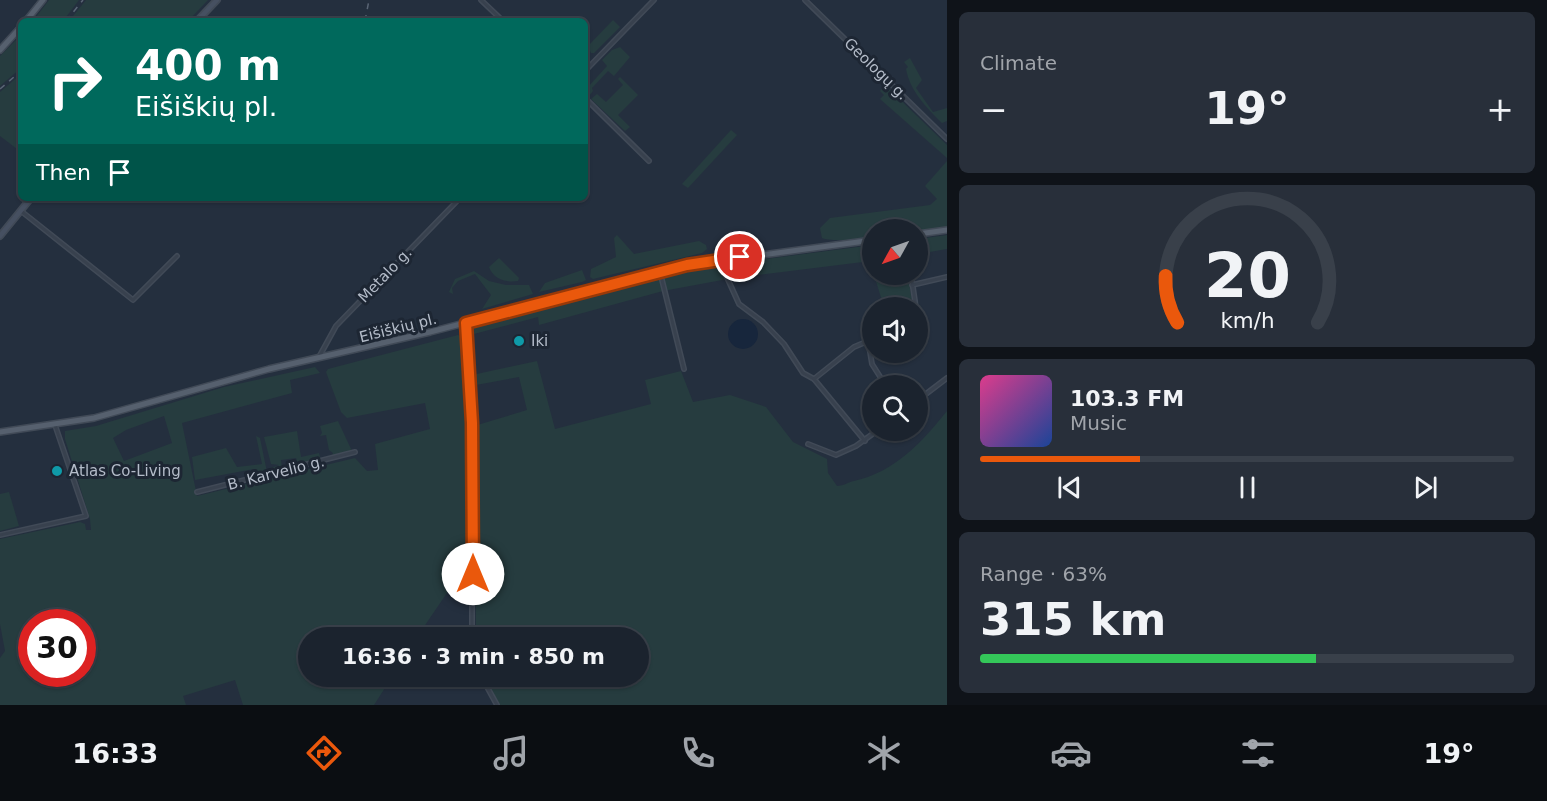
<!DOCTYPE html>
<meta charset="utf-8">
<style>
body{margin:0;font-family:"DejaVu Sans",sans-serif;background:#282f3a;color:#f1f3f6;height:100vh;display:flex;flex-direction:column;font-size:22px;white-space:nowrap}
*{box-sizing:border-box;margin:0}
p{font-size:20px;color:#a0a4aa}
.icon{flex:none;width:33px;height:33px;fill:none;stroke:currentColor;stroke-width:2;stroke-linecap:round;stroke-linejoin:round}
.map{position:relative;flex:1;overflow:hidden}
.details{display:flex;flex-direction:column;gap:12px;padding:12px;background:#0f1319;width:600px}
.details>*{flex:none}
.hud{position:absolute;left:18px;top:18px;width:570px;height:183px;border-radius:9px;box-shadow:0 2px 4px #0004,0 0 0 2px #39404a;background:#00695c;color:#fff;overflow:hidden}
.needle{width:39px;rotate:230deg}
.fabs{position:absolute;left:862px;top:219px;display:grid;gap:12px}
.fabs a{display:grid;place-items:center;width:66px;height:66px;border-radius:50%;background:#1b232e;box-shadow:0 2px 4px #0004,0 0 0 2px #39404a;font-size:30px}
.speed{position:absolute;left:18px;top:609px;display:flex;gap:12px;font-size:30px;font-weight:700;text-align:center}
.speed>*{display:grid;place-content:center;width:78px;height:78px;border-radius:50%;background:#1b232e;box-shadow:0 2px 4px #0004,0 0 0 2px #39404a;line-height:1}
.speed .limit{border:9px solid #d22;background:#fff;color:#111}
.pin{position:absolute;display:grid;place-items:center;width:51px;height:51px;color:#fff;margin:-26px;border:3px solid #fff;border-radius:50%;box-shadow:0 2px 6px #0007}
.me{position:absolute;width:66px;margin:-33px;rotate:0deg;stroke-linejoin:round;filter:drop-shadow(0 0 4px #0008)}
.turn{display:flex;align-items:center;gap:21px;height:126px;padding:0 18px;font-size:27px}
.turn .icon{width:78px;height:78px;stroke-width:2.5}
.turn b{display:block;font-size:42px;line-height:51px}
.then{display:flex;align-items:center;height:57px;padding:0 18px;background:#0003;gap:12px;font-size:22px}
.big{font-size:45px;font-weight:800;line-height:1.1}
.details .card{flex:1;display:flex;flex-direction:column;justify-content:center;gap:9px;min-width:0;padding:0 21px;border-radius:9px;background:#282f3a}
.details .dial{align-items:center;gap:0}
.dial svg{height:156px;overflow:visible;fill:none;stroke:#39404a;stroke-width:7;stroke-linecap:round;text-anchor:middle}
.dial text{fill:#f1f3f6;stroke:none}
.song{display:flex;align-items:center;gap:18px}
.cover{width:72px;height:72px;border-radius:9px;background:linear-gradient(135deg,hsl(330 70% 55%),hsl(220 70% 35%))}
.played{height:6px;border-radius:3px;background:linear-gradient(90deg,#ea580c 30%,#39404a 30%)}
.keys{display:flex;justify-content:space-around;direction:ltr}
.heat{display:flex;justify-content:space-between;align-items:center;font-size:33px;direction:ltr}
.charge{height:9px;border-radius:4px;background:linear-gradient(90deg,#34c759 63%,#39404a 0)}
.trip{position:absolute;left:298px;top:627px;width:351px;height:60px;border-radius:30px;background:#1b232e;box-shadow:0 2px 4px #0004,0 0 0 2px #39404a;font-weight:800;line-height:60px;text-align:center}
.menu{display:flex;height:96px;justify-content:space-around;align-items:center;background:#0b0e12;color:#a0a4aa}
.menu .icon{width:42px;height:42px}
.menu .current{color:#ea580c}
.menu b{font-size:27px;color:#f1f3f6}
main{display:flex;flex:1;min-height:0}
.map>svg:first-child{display:block}
</style>
<main>
<div class="map">
<svg width="947" height="705" viewBox="0 0 947 705">
<rect width="100%" height="100%" fill="#242f3e"/>
<g fill="#263c3f" fill-rule="evenodd">
<polygon points="49,0 79,0 63,21 33,21"/>
<polygon points="86,0 208,0 188,21 69,21"/>
<polygon points="613,20 620,27 594,53 591,53 588,46"/>
<polygon points="21,35 21,68 0,86 0,56"/>
<polygon points="620,47 630,57 614,76 608,71 592,88 593,91 589,96 585,92 585,85 588,87 607,66 602,60 612,50"/>
<path d="M 910,58 L 922,80 L 916,88 L 933,112 L 947,108 L 947,121 L 942,123 C 926,107 910,91 906,69 L 908,67 L 904,62 Z"/>
<polygon points="21,74 21,152 0,136 0,92"/>
<polygon points="620,77 638,95 618,115 630,127 625,131 591,99 597,94 606,102 623,85 618,79"/>
<polygon points="885,85 947,145 947,158 880,99 884,95 880,91"/>
<polygon points="731,130 737,135 688,188 682,184"/>
<path d="M 947,161 L 947,227 L 918,231 L 873,230 L 873,238 C 862,239 830,242 822,238 L 820,228 L 830,218 L 930,205 L 937,199 L 925,186 Z"/>
<polygon points="617,235 634,254 699,241 706,245 707,249 702,253 593,279 590,277 591,269 616,257 614,238"/>
<polygon points="947,235 947,249 918,254 918,239"/>
<polygon points="873,245 873,268 871,261 733,278 663,291 539,325 538,317 470,335 472,327 689,269"/>
<path d="M 499,258 L 519,278 L 518,281 C 506,283 493,279 489,267 Z"/>
<polygon points="582,270 586,280 582,282 539,292 545,283"/>
<polygon points="474,271 489,281 506,285 529,285 533,294 482,309 491,295 475,274 458,281 452,288 453,294 449,292 455,279"/>
<polygon points="874,275 908,275 913,306 884,307"/>
<path d="M 458,335 L 463,338 L 468,422 L 468,562 L 417,637 L 309,638 L 309,676 L 392,677 L 374,705 L 243,705 L 235,680 L 183,696 L 186,705 L 0,705 L 0,658 L 5,651 L 0,624 L 0,539 L 80,522 L 85,524 L 86,530 L 91,530 L 90,519 L 65,439 L 65,431 L 96,426 L 224,387 L 315,367 L 320,373 L 290,380 L 292,393 L 182,423 L 197,496 L 355,458 L 367,471 L 378,470 L 375,444 L 430,429 L 425,403 L 347,418 L 341,412 L 326,372 L 328,369 ZM 164,416 L 172,443 L 124,461 L 113,438 L 126,430 ZM 32,622 L 82,622 L 82,674 L 32,674 Z"/>
<path d="M 537,361 L 555,429 L 651,404 L 645,380 L 681,371 L 693,402 L 730,395 L 766,407 L 793,442 L 827,459 L 828,473 L 837,486 C 844,486 848,482 854,481 C 895,472 922,442 947,411 L 947,705 L 499,705 L 482,677 L 639,676 L 639,638 L 476,637 L 474,426 L 527,410 L 519,377 L 476,385 L 473,383 L 472,375 Z"/>
<polygon points="338,421 351,449 349,453 331,458 333,453 329,450 326,435 320,436 322,433 320,426"/>
<polygon points="297,431 301,457 319,453 321,460 298,466 296,458 281,460 282,470 273,470 271,468 279,465 271,464 264,437"/>
<polygon points="256,436 260,438 267,472 258,475 254,469 195,480 192,457 226,448 237,467 262,464"/>
<polygon points="9,492 19,526 0,531 0,494"/>
</g>
<circle fill="#17263c" cx="743" cy="334" r="15"/>
<g fill="none" stroke-linecap="round" stroke-linejoin="round">
<g stroke="#414a57" stroke-width="6">
<g id="street">
<polyline points="481,0 503,21"/>
<polyline points="805,0 947,139"/>
<polyline points="585,71 654,0"/>
<polyline points="585,98 649,161"/>
<polyline points="21,211 133,300 177,256"/>
<polyline points="720,262 739,304 763,322 784,344 803,373 814,379"/>
<polyline points="660,272 684,369"/>
<polyline points="911,274 916,308"/>
<polyline points="912,285 947,277"/>
<polyline points="466,323 472,423 472,638"/>
<polyline points="868,340 872,364 886,386"/>
<polyline points="319,357 336,326 460,198"/>
<polyline points="918,400 947,378"/>
<polyline points="865,441 814,379 854,347 873,339"/>
<polyline points="808,444 836,455 856,446 878,430"/>
<polyline points="197,492 355,452"/>
<polyline points="0,535 86,516 55,425"/>
<polyline points="481,676 497,705"/>
</g>
</g>
<g stroke="#414a57" stroke-width="8">
<g id="secondary">
<polyline points="197,21 217,0"/>
<polyline points="0,236 31,198"/>
</g>
</g>
<g stroke="#414a57" stroke-width="8">
<g id="primary">
<polyline points="26,21 43,0"/>
<polyline points="0,50 21,27"/>
<polyline points="918,234 947,230"/>
<polyline points="0,432 94,418 269,369 430,332 687,265 873,240"/>
</g>
</g>
<use href="#street" stroke="#38414e" stroke-width="3"/>
<use href="#secondary" stroke="#465061" stroke-width="4.5"/>
<use href="#primary" stroke="#56606e" stroke-width="5"/>
<g stroke="#5a6575" stroke-width="1.5" stroke-dasharray="6 6" stroke-linecap="butt">
<polyline points="66,21 83,0"/>
<polyline points="365,21 369,0"/>
<polyline points="0,89 21,71"/>
</g>
</g>
<g fill="none" stroke-linecap="round" stroke-linejoin="round">
<g stroke="#983908" stroke-width="15">
<polyline id="route" points="473,574 472,423 466,323 687,265 740,257"/>
</g>
<use href="#route" stroke="#ea580c" stroke-width="10"/>
</g>
<g fill="#0f9aa8" stroke="#1d2633" stroke-width="2">
<circle cx="519" cy="341" r="6"/>
<circle cx="57" cy="471" r="6"/>
</g>
<g text-anchor="middle" dominant-baseline="central" stroke-width="6" stroke-linejoin="round" paint-order="stroke">
<g font-size="15" fill="#b4bcc9" stroke="#1d2633">
<text transform="translate(876 69) rotate(44)">Geologų g.</text>
<text transform="translate(385 275) rotate(-46)">Metalo g.</text>
<text transform="translate(398 328) rotate(-14)">Eišiškių pl.</text>
<text transform="translate(276 473) rotate(-14)">B. Karvelio g.</text>
</g>
<g font-size="15" fill="#b4bcc9" stroke="#1d2633" text-anchor="start">
<text x="531" y="341">Iki</text>
<text x="69" y="471">Atlas Co-Living</text>
</g>
</g>
</svg>
<div class="fabs">
<a><svg class="needle" viewBox="-14 -14 28 28"><path d="M0-13l5 13h-10z" fill="#e53935"/><path d="M0 13l5-13h-10z" fill="#a0a4aa"/></svg></a>
<a><svg class="icon" aria-label="sound" viewBox="0 0 24 24"><path d="M4 9h4l5-4v14l-5-4H4zM17 9q2 3 0 6"/></svg></a>
<a><svg class="icon" aria-label="search" viewBox="0 0 24 24"><circle cx="10" cy="10" r="6"/><path d="M15 15l6 6"/></svg></a>
</div>
<div class="speed"><div class="limit">30</div></div>
<div class="pin" style="left:740px;top:257px;background:#d93025"><svg class="icon" aria-label="arrive" viewBox="0 0 24 24"><path d="M6 21V4h12l-3 4 3 4H6"/></svg></div>
<svg class="me" style="left:473px;top:574px" viewBox="-20 -20 40 40"><circle r="19" fill="#fff"/><path d="M0-13L10 11 0 6-10 11z" fill="#ea580c"/></svg>
<div class="trip">16:36 · 3 min · 850 m</div>
<div class="hud">
<div class="turn"><svg class="icon" aria-label="right" viewBox="0 0 24 24"><path d="M7 20v-9h11M14 6l5 5-5 5"/></svg><div><b>400 m</b>Eišiškių pl.</div></div>
<div class="then">Then<svg class="icon" aria-label="arrive" viewBox="0 0 24 24"><path d="M6 21V4h12l-3 4 3 4H6"/></svg></div>
</div>
</div>
<section class="details">
<div class="card"><p>Climate</p>
<div class="heat"><a>−</a><b class="big">19°</b><a>+</a></div>
</div>
<div class="card dial"><svg viewBox="0 0 100 80">
<path d="M14 69A42 42 0 1 1 86 69"/>
<path d="M14 69A42 42 0 0 1 8 45" stroke="#ea580c"/>
<text x="50" y="56" font-size="32" font-weight="700">20</text>
<text x="50" y="72" font-size="11">km/h</text>
</svg></div>
<div class="card">
<div class="song"><i class="cover"></i><div><b>103.3 FM</b><p>Music</p></div></div>
<div class="played"></div>
<div class="keys"><svg class="icon" aria-label="previous" viewBox="0 0 24 24"><path d="M18 5L8 12l10 7zM5 5v14"/></svg><svg class="icon" aria-label="pause" viewBox="0 0 24 24"><path d="M8 5v14M16 5v14"/></svg><svg class="icon" aria-label="next" viewBox="0 0 24 24"><path d="M6 5l10 7-10 7zM19 5v14"/></svg></div>
</div>
<div class="card"><p>Range · 63%</p><b class="big">315 km</b><div class="charge"></div></div>
</section>
</main>
<nav class="menu">
<b>16:33</b>
<svg class="icon current" aria-label="directions" viewBox="0 0 24 24"><path d="M12 3l9 9-9 9-9-9zM9 14v-3h6M13 9l2 2-2 2"/></svg>
<svg class="icon" aria-label="music" viewBox="0 0 24 24"><path d="M9 18V5l10-2v13"/><circle cx="6" cy="18" r="3"/><circle cx="16" cy="16" r="3"/></svg>
<svg class="icon" aria-label="phone" viewBox="0 0 24 24"><path d="M5 4h4l2 5-3 2q2 4 5 5l2-3 5 2v4C11 20 4 13 5 4z"/></svg>
<svg class="icon" aria-label="climate" viewBox="0 0 24 24"><path d="M12 3v18M4 7l16 10M4 17L20 7"/></svg>
<svg class="icon" aria-label="car" viewBox="0 0 24 24"><path d="M5 17H2v-5l4-1 3-4h7l3 4 3 1v5h-3M9 17h6M6 11h13"/><circle cx="7" cy="17" r="2"/><circle cx="17" cy="17" r="2"/></svg>
<svg class="icon" aria-label="filters" viewBox="0 0 24 24"><path d="M4 7h16M4 17h16"/><circle cx="9" cy="7" r="2"/><circle cx="15" cy="17" r="2"/></svg>
<b>19°</b>
</nav>
